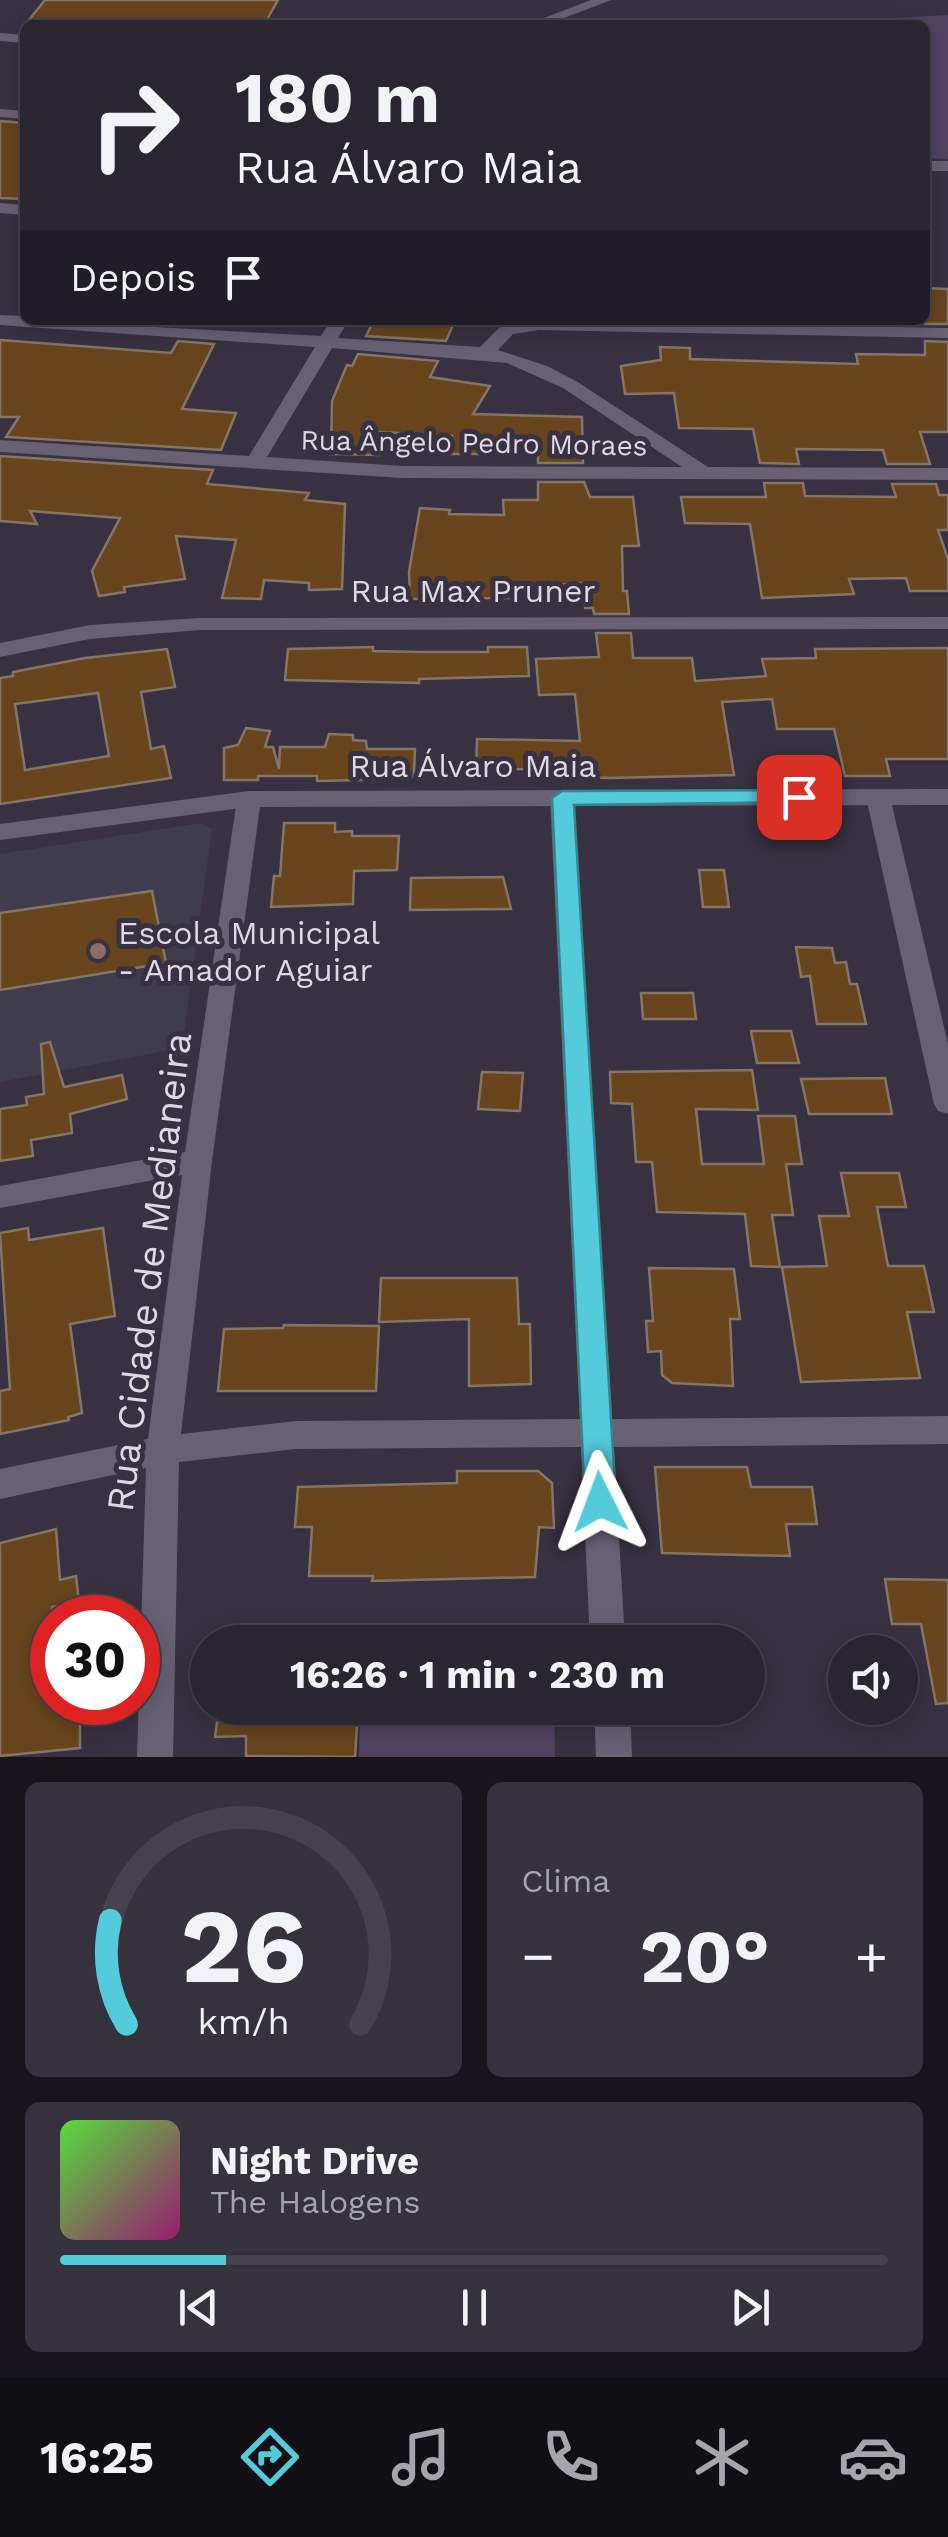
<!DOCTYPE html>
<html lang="pt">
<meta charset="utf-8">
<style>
body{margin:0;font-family:"Work Sans",sans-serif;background:#35313d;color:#f1f3f6;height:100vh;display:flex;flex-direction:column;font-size:38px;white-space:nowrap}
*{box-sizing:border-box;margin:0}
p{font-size:32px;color:#a5a5ab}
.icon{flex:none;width:55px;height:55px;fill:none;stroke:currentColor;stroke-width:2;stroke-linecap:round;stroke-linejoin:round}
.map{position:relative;height:1757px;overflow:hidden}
.drawer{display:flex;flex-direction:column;gap:25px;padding:25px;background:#17141b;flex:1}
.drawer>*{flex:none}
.banner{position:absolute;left:20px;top:20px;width:910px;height:305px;border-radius:15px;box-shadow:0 5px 25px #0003,0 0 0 2px #45424d;background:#292531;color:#f1f3f6;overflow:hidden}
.controls{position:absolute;left:828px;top:1635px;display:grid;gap:20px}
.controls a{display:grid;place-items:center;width:90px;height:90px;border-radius:50%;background:#292531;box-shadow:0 5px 25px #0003,0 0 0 2px #45424d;font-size:50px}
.speed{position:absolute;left:30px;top:1595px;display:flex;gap:20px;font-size:50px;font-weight:700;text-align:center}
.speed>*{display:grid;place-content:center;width:130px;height:130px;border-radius:50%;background:#292531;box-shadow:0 5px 25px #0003,0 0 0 2px #45424d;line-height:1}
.speed .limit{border:15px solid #d22;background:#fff;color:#111}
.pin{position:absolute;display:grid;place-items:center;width:85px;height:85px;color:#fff;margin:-42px;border-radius:20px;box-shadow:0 5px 15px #0006}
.me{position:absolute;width:110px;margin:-55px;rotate:357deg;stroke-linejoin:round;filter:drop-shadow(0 0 8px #0008)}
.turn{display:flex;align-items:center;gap:35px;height:210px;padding:0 50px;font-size:45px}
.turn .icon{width:130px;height:130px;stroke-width:2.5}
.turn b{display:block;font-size:70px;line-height:85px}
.then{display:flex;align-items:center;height:95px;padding:0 50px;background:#0003;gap:20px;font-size:38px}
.big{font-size:75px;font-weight:700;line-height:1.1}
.drawer .card{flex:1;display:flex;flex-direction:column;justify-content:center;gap:15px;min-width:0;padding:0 35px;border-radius:15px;background:#35313d}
.drawer .dial{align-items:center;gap:0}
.dial svg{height:260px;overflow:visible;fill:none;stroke:#45424d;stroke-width:7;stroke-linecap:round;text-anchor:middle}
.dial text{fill:#f1f3f6;stroke:none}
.song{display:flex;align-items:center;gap:30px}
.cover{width:120px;height:120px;border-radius:15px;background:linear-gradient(135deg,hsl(110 70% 55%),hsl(320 70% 35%))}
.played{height:10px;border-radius:5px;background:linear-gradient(90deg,#53cbdb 20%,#45424d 20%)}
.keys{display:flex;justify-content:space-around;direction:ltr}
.heat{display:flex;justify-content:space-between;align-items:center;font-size:55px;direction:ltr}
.drawer .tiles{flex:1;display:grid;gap:25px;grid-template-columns:1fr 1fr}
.card:last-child{grid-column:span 2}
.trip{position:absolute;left:190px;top:1625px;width:575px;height:100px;border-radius:50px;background:#292531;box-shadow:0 5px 25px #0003,0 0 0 2px #45424d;font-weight:700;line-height:100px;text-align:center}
.menu{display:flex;height:160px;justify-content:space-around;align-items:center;background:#100f14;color:#a5a5ab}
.menu .icon{width:70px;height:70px}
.menu .active{color:#53cbdb}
.menu b{font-size:45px;color:#f1f3f6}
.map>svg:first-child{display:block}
</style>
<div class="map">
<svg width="948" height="1757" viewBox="0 0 948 1757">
<rect width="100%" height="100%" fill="#373141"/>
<polygon fill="#3f3c4e" points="201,823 212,829 182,1048 0,1082 0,854"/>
<g fill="#504362">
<polygon points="948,15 948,159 925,158 925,25 769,25"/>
<polygon points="554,1708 555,1757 359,1757 360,1710"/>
</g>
<g fill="#67441c" stroke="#847566" stroke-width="2.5" fill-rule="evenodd">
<polygon points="45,0 278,0 264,25 25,25"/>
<polygon points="0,121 25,123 25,199 0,198"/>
<polygon points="925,288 948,289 948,324 925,324"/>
<polygon points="374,320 455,320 446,341 366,336"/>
<polygon points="0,340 171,353 178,341 214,344 182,409 236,413 221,450 6,437 19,417 0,417"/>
<polygon points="925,341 948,342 948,432 920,432 930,464 887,464 883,450 796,449 799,464 760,463 753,429 679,428 674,393 625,394 621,366 661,360 660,347 690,348 690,359 858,364 856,354 925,355"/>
<polygon points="358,354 438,361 430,377 490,386 473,414 582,417 583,463 538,463 538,448 478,442 478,454 451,454 452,436 380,432 380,455 331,454 332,401 347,365 352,366"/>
<polygon points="0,456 213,470 207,484 309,493 305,500 345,504 342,589 309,590 309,583 264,580 261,599 222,598 236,540 176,536 185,579 124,587 125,592 99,596 92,571 120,518 30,511 37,524 0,521"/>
<polygon points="538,482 584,482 590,497 633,497 639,546 622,546 623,591 627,591 629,614 594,614 593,608 585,608 582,583 514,588 515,598 410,599 409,572 420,508 450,510 449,514 504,515 503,500 538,500"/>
<polygon points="764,483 803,483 805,496 896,497 892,484 936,484 939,495 948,495 948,530 938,530 948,559 948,591 910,591 906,578 849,579 854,594 762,598 750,524 685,523 681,497 766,497"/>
<polygon points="596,633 631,633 633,658 692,658 695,681 766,676 762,659 816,658 815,649 948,648 948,759 886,759 890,776 845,776 834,729 777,729 772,699 722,702 734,775 610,778 528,776 528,769 476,770 477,739 580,741 575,694 539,695 536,659 599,657"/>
<polygon points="373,647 373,651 420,652 488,652 488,647 527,647 529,676 419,679 419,683 285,680 288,649"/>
<path d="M 167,649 L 175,687 L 141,692 L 151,749 L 164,746 L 171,778 L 0,804 L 0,678 L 13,676 L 13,672 L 85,658 ZM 98,693 L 109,756 L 25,770 L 15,704 Z"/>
<polygon points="246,728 270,731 265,747 273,747 279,769 280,747 325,747 329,734 353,735 353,740 366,741 367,749 415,749 414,774 410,779 317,781 317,776 258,776 258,780 224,780 224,748 238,745"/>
<polygon points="284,823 335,823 335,832 352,831 352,836 399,836 397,870 354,871 353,904 271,907 274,876 280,876"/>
<polygon points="699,870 724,870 729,907 703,907"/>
<polygon points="503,877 511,909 410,910 411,878"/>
<polygon points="152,891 166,963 0,990 0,913"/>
<polygon points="796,947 832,948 835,963 846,962 850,984 857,984 866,1024 817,1024 810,976 801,977"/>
<polygon points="641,993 693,993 696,1019 643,1019"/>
<polygon points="751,1031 791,1031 799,1063 757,1063"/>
<polygon points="50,1042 64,1087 122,1075 127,1099 70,1114 72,1133 31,1140 33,1156 0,1161 0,1109 27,1105 26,1097 44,1094 41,1044"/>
<polygon points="752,1070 758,1110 696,1109 702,1164 764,1164 758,1116 795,1116 802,1164 786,1164 793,1215 772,1215 780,1267 751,1266 745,1214 657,1212 652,1162 636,1162 632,1104 611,1103 610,1072"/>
<polygon points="482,1072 523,1073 520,1111 478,1109"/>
<polygon points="885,1078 892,1114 809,1114 801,1079"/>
<polygon points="841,1173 899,1173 906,1207 877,1207 888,1266 924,1266 934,1312 907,1312 920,1378 801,1382 782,1267 827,1266 819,1216 849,1216"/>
<polygon points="28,1228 29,1240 103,1228 115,1316 70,1324 82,1413 68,1417 69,1420 0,1434 0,1391 10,1389 0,1233"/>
<polygon points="649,1268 734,1269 740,1319 730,1319 733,1386 672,1383 662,1375 661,1351 648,1352 646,1321 653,1321"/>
<polygon points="381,1278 517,1278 519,1324 530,1324 531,1384 469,1386 469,1319 379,1322"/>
<polygon points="284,1325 379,1326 376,1391 218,1391 224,1329 283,1328"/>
<polygon points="655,1467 747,1467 751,1487 812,1487 817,1524 786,1524 790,1556 662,1553"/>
<polygon points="457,1471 538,1471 552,1483 554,1528 539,1527 535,1577 372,1581 373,1576 309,1576 312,1527 295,1527 298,1487 457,1483"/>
<polygon points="56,1529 60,1580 76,1576 79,1602 52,1607 52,1707 80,1704 80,1748 0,1756 0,1543"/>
<polygon points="885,1579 948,1580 948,1703 936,1704 921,1624 892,1624"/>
<polygon points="219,1708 358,1708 355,1757 246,1756 246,1736 215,1737"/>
</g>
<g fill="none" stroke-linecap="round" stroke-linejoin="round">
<g fill="#686173" fill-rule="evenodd">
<polygon points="591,0 611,0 546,25 526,25"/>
<polygon points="0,33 25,35 25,43 0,41"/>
<polygon points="0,109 25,111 25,119 0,117"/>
<rect x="925" y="161" width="23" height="10"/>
<polygon points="0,203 25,205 25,215 0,213"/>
<path d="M 0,315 L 25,316 L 25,320 L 321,336 L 331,320 L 349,320 L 338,338 L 480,347 L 502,325 L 537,320 L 948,328 L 948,338 L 539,330 L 513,334 L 498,350 L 547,366 L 576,381 L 708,467 L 948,468 L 948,480 L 402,478 L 0,452 L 0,440 L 249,456 L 315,347 L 0,325 ZM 332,348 L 507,363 L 563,388 L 682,467 L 402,466 L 267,457 Z"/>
<polygon points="878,789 890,797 948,1044 948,1114 938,1111 934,1104 866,797"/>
<polygon points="562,790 574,798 612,1419 948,1416 948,1444 614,1447 625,1642 590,1642 581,1447 296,1449 179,1462 173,1757 137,1757 146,1468 0,1499 0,1469 148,1439 182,1175 0,1208 0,1186 185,1152 237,799 241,794 257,794 261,799 212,1161 181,1434 296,1421 580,1419 550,798"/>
<polygon points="594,1708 630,1708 632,1757 596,1757"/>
</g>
<g fill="#686173" fill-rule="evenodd">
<polygon points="948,617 948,629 200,630 90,639 0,657 0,643 90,625 200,618"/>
<polygon points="948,789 948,805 249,807 0,840 0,824 249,791"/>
</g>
</g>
<polygon fill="#53cbdb" stroke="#36848e" stroke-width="2.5" points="799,790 810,797 806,802 574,805 616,1502 611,1511 600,1515 590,1511 585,1502 552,798 562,791"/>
<circle fill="#8d6e63" stroke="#373141" stroke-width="4" cx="98" cy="951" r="10"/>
<g text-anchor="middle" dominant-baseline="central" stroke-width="10" stroke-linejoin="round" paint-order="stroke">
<g font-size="28" fill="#ddd9e4" stroke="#373141">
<text transform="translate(474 443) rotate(1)">Rua Ângelo Pedro Moraes</text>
</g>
<g font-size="32" fill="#ddd9e4" stroke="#373141">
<text x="473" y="591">Rua Max Pruner</text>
<text x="473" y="766">Rua Álvaro Maia</text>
</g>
<g font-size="32" fill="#ddd9e4" stroke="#373141" text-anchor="start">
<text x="118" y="933">Escola Municipal<tspan x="118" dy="37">- Amador Aguiar</tspan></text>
</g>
<g font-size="38" fill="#ddd9e4" stroke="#373141">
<text transform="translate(149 1272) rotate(-83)">Rua Cidade de Medianeira</text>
</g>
</g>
</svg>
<div class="controls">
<a><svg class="icon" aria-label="sound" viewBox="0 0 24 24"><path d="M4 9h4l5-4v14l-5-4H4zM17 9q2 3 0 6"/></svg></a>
</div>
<div class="speed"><div class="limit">30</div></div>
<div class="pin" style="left:799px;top:797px;background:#d93025"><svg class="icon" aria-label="arrive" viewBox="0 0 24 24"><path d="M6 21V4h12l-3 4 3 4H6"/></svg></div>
<svg class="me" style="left:600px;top:1502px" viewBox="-20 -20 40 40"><path d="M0-17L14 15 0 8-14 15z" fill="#53cbdb" stroke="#fff" stroke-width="4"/></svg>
<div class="trip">16:26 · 1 min · 230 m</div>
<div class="banner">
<div class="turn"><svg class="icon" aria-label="right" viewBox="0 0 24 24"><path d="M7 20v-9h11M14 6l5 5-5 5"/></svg><div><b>180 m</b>Rua Álvaro Maia</div></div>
<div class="then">Depois<svg class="icon" aria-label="arrive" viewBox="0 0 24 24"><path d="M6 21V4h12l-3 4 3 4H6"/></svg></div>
</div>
</div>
<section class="drawer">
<div class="tiles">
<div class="card dial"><svg viewBox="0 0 100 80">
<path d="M14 69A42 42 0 1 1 86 69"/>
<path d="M14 69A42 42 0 0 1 9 37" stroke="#53cbdb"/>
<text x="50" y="56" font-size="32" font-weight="700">26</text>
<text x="50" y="72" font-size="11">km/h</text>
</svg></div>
<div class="card"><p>Clima</p>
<div class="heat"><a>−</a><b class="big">20°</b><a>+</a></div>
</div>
<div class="card">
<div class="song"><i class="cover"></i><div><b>Night Drive</b><p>The Halogens</p></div></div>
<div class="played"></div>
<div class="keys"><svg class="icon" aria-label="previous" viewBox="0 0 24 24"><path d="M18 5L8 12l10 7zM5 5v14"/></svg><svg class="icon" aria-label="pause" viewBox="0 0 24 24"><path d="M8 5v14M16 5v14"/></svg><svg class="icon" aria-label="next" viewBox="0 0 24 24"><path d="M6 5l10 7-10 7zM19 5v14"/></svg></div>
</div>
</div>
</section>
<nav class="menu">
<b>16:25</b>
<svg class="icon active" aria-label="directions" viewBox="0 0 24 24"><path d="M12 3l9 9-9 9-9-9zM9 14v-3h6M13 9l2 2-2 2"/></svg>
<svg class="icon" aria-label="music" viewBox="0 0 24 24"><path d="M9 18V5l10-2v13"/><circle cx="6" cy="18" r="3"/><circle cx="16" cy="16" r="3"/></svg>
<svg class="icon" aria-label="phone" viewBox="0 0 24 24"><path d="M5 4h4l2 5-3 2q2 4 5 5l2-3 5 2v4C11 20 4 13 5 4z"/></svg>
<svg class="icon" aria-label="climate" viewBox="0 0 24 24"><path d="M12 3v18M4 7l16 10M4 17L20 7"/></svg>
<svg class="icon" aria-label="car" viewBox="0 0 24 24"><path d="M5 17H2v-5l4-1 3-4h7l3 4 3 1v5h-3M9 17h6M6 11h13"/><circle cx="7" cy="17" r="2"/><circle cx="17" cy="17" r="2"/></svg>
</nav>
